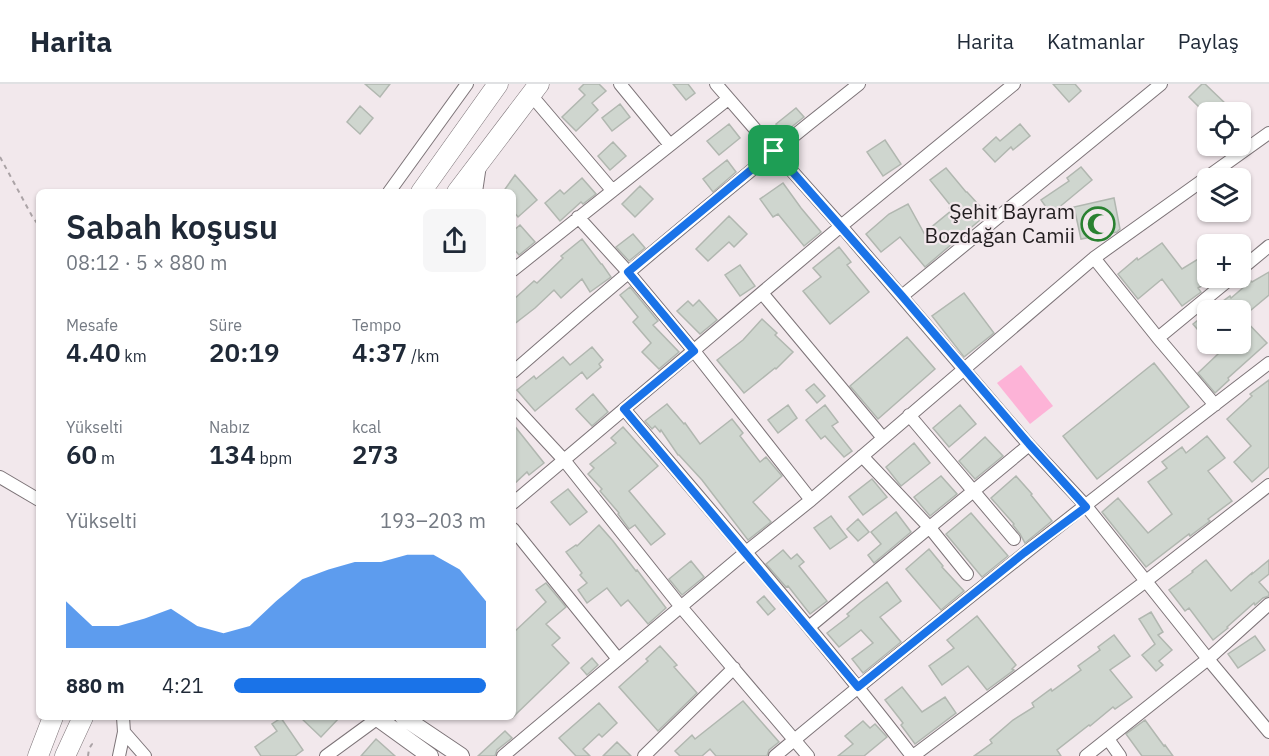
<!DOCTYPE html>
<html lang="tr">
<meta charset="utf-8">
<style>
body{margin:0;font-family:"IBM Plex Sans",sans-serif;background:#f6f6f7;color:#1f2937;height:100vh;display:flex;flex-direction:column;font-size:22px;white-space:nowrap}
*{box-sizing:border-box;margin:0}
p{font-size:20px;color:#747a83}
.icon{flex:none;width:33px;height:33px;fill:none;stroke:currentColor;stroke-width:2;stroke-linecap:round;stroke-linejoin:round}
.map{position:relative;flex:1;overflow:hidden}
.sheet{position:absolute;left:36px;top:105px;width:480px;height:531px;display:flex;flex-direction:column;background:#fff;border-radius:9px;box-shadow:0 2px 4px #0004}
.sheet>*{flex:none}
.tools{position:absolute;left:1197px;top:18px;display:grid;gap:12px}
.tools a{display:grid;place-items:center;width:54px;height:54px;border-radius:9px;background:#fff;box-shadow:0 2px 4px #0004;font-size:30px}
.pin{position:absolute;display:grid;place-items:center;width:51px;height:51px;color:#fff;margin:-26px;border-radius:12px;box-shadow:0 3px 9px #0006}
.round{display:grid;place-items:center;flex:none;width:63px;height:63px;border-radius:9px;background:#f6f6f7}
.summary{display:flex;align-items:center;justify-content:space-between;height:102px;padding:0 30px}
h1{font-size:33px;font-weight:600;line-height:45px}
.figures{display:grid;grid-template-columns:repeat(3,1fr);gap:9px;height:102px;padding:6px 30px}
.figures div{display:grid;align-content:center}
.figures b{font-size:26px;font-weight:600}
.figures small{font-size:16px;font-weight:400}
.figures p{font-size:16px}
.chart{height:168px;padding:12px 30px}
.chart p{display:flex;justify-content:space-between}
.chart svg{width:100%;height:108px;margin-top:6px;fill:#1a73e8;opacity:.7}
ul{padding:0 30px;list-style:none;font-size:20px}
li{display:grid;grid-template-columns:96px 72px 1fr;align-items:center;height:45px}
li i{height:15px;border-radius:8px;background:#1a73e8}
header{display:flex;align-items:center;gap:36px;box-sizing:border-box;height:84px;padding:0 30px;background:#fff;border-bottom:2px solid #e0e1e3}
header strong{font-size:28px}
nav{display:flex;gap:33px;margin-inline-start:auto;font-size:21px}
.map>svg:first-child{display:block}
</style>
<header>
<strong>Harita</strong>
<nav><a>Harita</a><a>Katmanlar</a><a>Paylaş</a></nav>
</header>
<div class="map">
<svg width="1269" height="672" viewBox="0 0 1269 672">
<rect width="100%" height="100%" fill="#f2e8ec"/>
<path fill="#fdb3d7" d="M1021 281 1053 322 1030 340 997 299Z"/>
<path fill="#cfd6cf" stroke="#b1b7b0" stroke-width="1.5" d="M365 0H390L380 13Z
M584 0H599L606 7 592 19 598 26 576 47 562 33 585 11 579 5Z
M673 0H688L695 9 686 16Z
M1053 0H1075L1081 7 1069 18Z
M1202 0H1205L1229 23 1223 28H1204L1189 13Z
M620 20 630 33 612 47 602 34Z
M360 22 373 34 360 50 347 38Z
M796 24 804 33 784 49 776 40Z
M729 40 740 54 719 71 707 57Z
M1020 40 1030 52 1013 66 1011 63 995 78 983 65 996 53 1000 57Z
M885 56 901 80 883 92 867 68Z
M613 58 626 72 610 86 598 72Z
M727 76 736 88 713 108 703 95Z
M1081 83 1092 96 1051 130 1041 116 1069 97 1067 94Z
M946 84 966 108H967L987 130 925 183 900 153 881 168 866 150 889 130 908 120 924 149 952 126 949 124 951 122 930 96Z
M515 91 537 116 518 133 513 127V108H503Z
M582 94 596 110 583 120 581 118 560 137 545 119 560 106 564 110Z
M783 99 801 124 821 148 804 162 778 130 773 133 760 115Z
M640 102 653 115 635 133 622 120Z
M1114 114 1120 145 1117 148 1081 155 1074 123Z
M729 132 747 150 734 163 729 158 708 177 696 165Z
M520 141 535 158 519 171 513 164V147Z
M633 150 645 164 629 177 616 163Z
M582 155 601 180H602L611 193 590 208 582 195 561 214 554 206 535 224 513 241V216L534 197 537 199 563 174 561 172Z
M1162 159 1182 185 1208 169V198L1198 204 1201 208 1182 222 1162 195 1138 215 1118 190 1137 174 1138 176Z
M839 163 851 178 847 181 869 208 830 240 803 207 821 193 813 184Z
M740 181 755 202 740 212 725 191Z
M1269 188V211L1251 226H1211L1230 212 1231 214 1251 197 1252 198Z
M630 203 658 237 653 241 679 268 659 285 642 268 651 259 633 238 638 233 620 211Z
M964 209 994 249 964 273 932 232Z
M699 216 717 236 700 250 677 227 688 217 693 222Z
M1208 228V258L1193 240Z
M1240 231 1267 259 1228 294 1229 296 1215 309 1198 289 1218 270 1209 260H1240Z
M762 235 777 249 775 251 793 268 776 285 775 284 744 309 717 276 743 256Z
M907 253 935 285 878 335 850 302Z
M592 263 603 276 599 280 601 283 587 295 582 288 535 327 517 306 534 292 536 295 563 273 570 281Z
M1154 279 1189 323 1097 395 1063 352Z
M1269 296V383L1252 398 1234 378 1251 362 1227 335 1252 312 1250 310Z
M814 300 825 312 817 319 806 306Z
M593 310 608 328 592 342 576 325Z
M667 320 684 340 685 339 700 360 732 335 743 349 740 352 760 378 766 373 782 392 753 418 771 438 748 456 702 396 679 371H678L661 346 660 348 655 342 652 345 645 337Z
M788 321 797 334 778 349 768 336Z
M825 321 838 338 832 342 852 367 844 373 825 352 821 355 806 336Z
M960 321 976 340 949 363 933 344Z
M513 340 544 379 529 391 527 388 513 401Z
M623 343 658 382 629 407 665 450 651 461 635 441 629 445 618 430 619 429 600 407 602 405 588 390 594 384 590 380 616 359 611 354Z
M1207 352 1225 374 1208 387 1232 417 1208 435 1210 437 1190 452 1189 450 1146 483 1102 428 1118 414 1148 449 1172 430 1148 398 1167 384 1162 378 1182 363 1186 369Z
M985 353 1003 372 975 395 959 377Z
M914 359 930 379 901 402 886 383Z
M941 392 957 410 930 432 914 413Z
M1016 392 1032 410 1031 411 1052 437 1025 459 1020 450 1013 441 1014 440 991 414Z
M872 395 887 413 863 431 849 413Z
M568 405 587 428 570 441 551 418Z
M896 428 911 448 874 479 868 471 881 460 871 448Z
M971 429 1008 472 982 493 946 450Z
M831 432 847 453 830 465 814 444Z
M858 435 869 448 858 457 847 445Z
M599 441 613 457 636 487 637 486 666 524 648 540 628 516 621 522 607 504 587 519 578 506 587 499 580 491 582 489 566 468 576 461 577 462Z
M929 465 943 482 942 483 964 507 941 526 906 485Z
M783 466 791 475 797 470 804 478 799 482 827 517 810 530 788 502 786 503 766 480Z
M1206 476 1231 507 1252 489V490L1269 476V490L1259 498 1269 509V512L1263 514 1255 521 1254 519 1227 543 1228 544 1213 556 1189 524 1185 527 1169 506 1193 488 1192 487Z
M691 477 704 493 682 511 669 495Z
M887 498 901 517 880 533 901 558 863 589 852 575 873 559 861 546 839 563 827 549 849 532 847 530 860 519Z
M546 499 566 523 546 540 560 554 552 561 569 579 513 633V549L546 518 536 506Z
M764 512 775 525 768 531 757 518Z
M1151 528 1163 548 1158 551 1172 566 1159 577 1163 581 1156 587 1142 571 1155 560 1139 535Z
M977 532 1016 581 1012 585 1014 586 987 606 968 582 942 601 929 582 954 564 947 556Z
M1114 551 1130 572 1110 586 1132 613 1115 625 1113 623 1090 642 1089 641 1057 666 1061 672H974L992 659 990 656 1013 636 1034 623 1032 619 1051 605 1052 607 1081 586 1078 582 1100 566 1098 563Z
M1255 552 1265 566 1238 584 1228 570Z
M660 562 677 581 674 583 697 609 658 647 619 603 648 577 646 575Z
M592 574 598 581 587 591 581 584Z
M902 603 922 628 945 613 956 629 915 660 901 641 903 639 885 616Z
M743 617 779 658 769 666 767 672H716L710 665 702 672H680L675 667 692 651 695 655Z
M599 619 617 639 602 653 599 650 583 665 590 672H576L559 654Z
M300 633H340L321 653Z
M281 634 303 666 295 672H261L255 663 277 647 272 640Z
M1145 636 1164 662 1165 661 1173 672H1142L1126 650Z
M863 637 870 644 875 640 887 653 864 672H838L853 660 845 652Z
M505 647 512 654 497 666 495 672H478Z
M376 655 395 672H361Z
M617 658 631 672H603Z"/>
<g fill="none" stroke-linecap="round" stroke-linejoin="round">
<g stroke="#7d7478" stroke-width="14">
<path id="minor" d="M620 0 670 61
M716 0 774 67 841 142 1014 0
M531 11 612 106
M389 108 467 0
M476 108 480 81
M578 133 628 188 694 267 811 416
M1094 174 1158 254 1215 321
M513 186 728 15
M1240 186 1269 162
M762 209 883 354
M902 212 1161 0
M1158 254 1231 194
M513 288C626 189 741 93 859 0
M513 321 564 376 681 523 808 672
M624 325C722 440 820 553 912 672
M909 331 1014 455
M862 372 930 444 967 490
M0 393 39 416
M513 419 841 142 1029 361 1086 422 1208 575 1269 648
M513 445 618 575
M809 543 1029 361
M124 648 145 672
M1108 655 1120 672
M119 672 124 648 123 633
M326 672 378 634
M503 672 746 468 811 416 1094 174 1269 49
M644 672 734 584
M775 672C937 537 1102 407 1269 279
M913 672 1146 497 1269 401
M1086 672 1208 575 1269 520"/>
</g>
<g stroke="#7d7478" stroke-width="18">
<path id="secondary" d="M376 633 430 672
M403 633 461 672"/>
</g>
<g stroke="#7d7478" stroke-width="21">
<path id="trunk" d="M421 108 498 0
M457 108 539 0
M38 672 53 633
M65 672 83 633"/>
</g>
<path stroke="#aba3a6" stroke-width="2" stroke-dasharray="4.5 4.5" stroke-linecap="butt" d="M0 73 32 132 39 142
M88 672 89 665 92 660 89 656"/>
<use href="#minor" stroke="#fff" stroke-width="12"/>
<use href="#secondary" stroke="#fff" stroke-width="16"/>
<use href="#trunk" stroke="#fff" stroke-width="20"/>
</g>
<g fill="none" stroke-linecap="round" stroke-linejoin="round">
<g stroke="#fff" stroke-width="12">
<path id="route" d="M774 67 902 212 1029 360 1086 423 1024 469 858 603 624 325 694 267 628 188Z"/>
</g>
<use href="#route" stroke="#1a73e8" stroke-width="8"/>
</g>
<defs>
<g id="mosque-ring" transform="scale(1.725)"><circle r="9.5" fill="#f2e8ec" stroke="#298130" stroke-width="1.5"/><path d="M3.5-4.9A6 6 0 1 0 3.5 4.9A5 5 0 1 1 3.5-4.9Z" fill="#298130"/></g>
</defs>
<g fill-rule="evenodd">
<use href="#mosque-ring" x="1098" y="140"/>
</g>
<g text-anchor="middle" stroke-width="4.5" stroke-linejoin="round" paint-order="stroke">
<g font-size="21" fill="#221e20" stroke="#f2e8ec" text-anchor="end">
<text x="1075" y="135">Şehit Bayram<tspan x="1075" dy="24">Bozdağan Camii</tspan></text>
</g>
</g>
</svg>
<div class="tools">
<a><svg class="icon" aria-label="locate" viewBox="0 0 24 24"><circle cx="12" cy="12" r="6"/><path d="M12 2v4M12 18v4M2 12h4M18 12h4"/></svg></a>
<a><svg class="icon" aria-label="layers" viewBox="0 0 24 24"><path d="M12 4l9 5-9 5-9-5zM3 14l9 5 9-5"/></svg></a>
<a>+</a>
<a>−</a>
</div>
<div class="pin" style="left:774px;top:67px;background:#1e9e55"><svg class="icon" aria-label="arrive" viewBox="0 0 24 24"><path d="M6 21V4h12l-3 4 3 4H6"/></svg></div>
<section class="sheet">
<div class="summary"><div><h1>Sabah koşusu</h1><p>08:12 · 5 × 880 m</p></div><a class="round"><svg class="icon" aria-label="share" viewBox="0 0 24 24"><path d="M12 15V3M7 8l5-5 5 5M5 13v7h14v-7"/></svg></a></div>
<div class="figures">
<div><p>Mesafe</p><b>4.40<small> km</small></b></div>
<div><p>Süre</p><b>20:19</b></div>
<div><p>Tempo</p><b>4:37<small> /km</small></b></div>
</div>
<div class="figures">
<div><p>Yükselti</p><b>60<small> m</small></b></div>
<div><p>Nabız</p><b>134<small> bpm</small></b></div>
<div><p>kcal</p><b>273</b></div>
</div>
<div class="chart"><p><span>Yükselti</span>193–203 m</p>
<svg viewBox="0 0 160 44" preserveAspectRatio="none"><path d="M0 44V25L10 35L20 35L30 32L40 28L50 35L60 38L70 35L80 25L90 16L100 12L110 9L120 9L130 6L140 6L150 12L160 25V44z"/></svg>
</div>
<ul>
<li><b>880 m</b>4:21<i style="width:100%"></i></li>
</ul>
</section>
</div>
